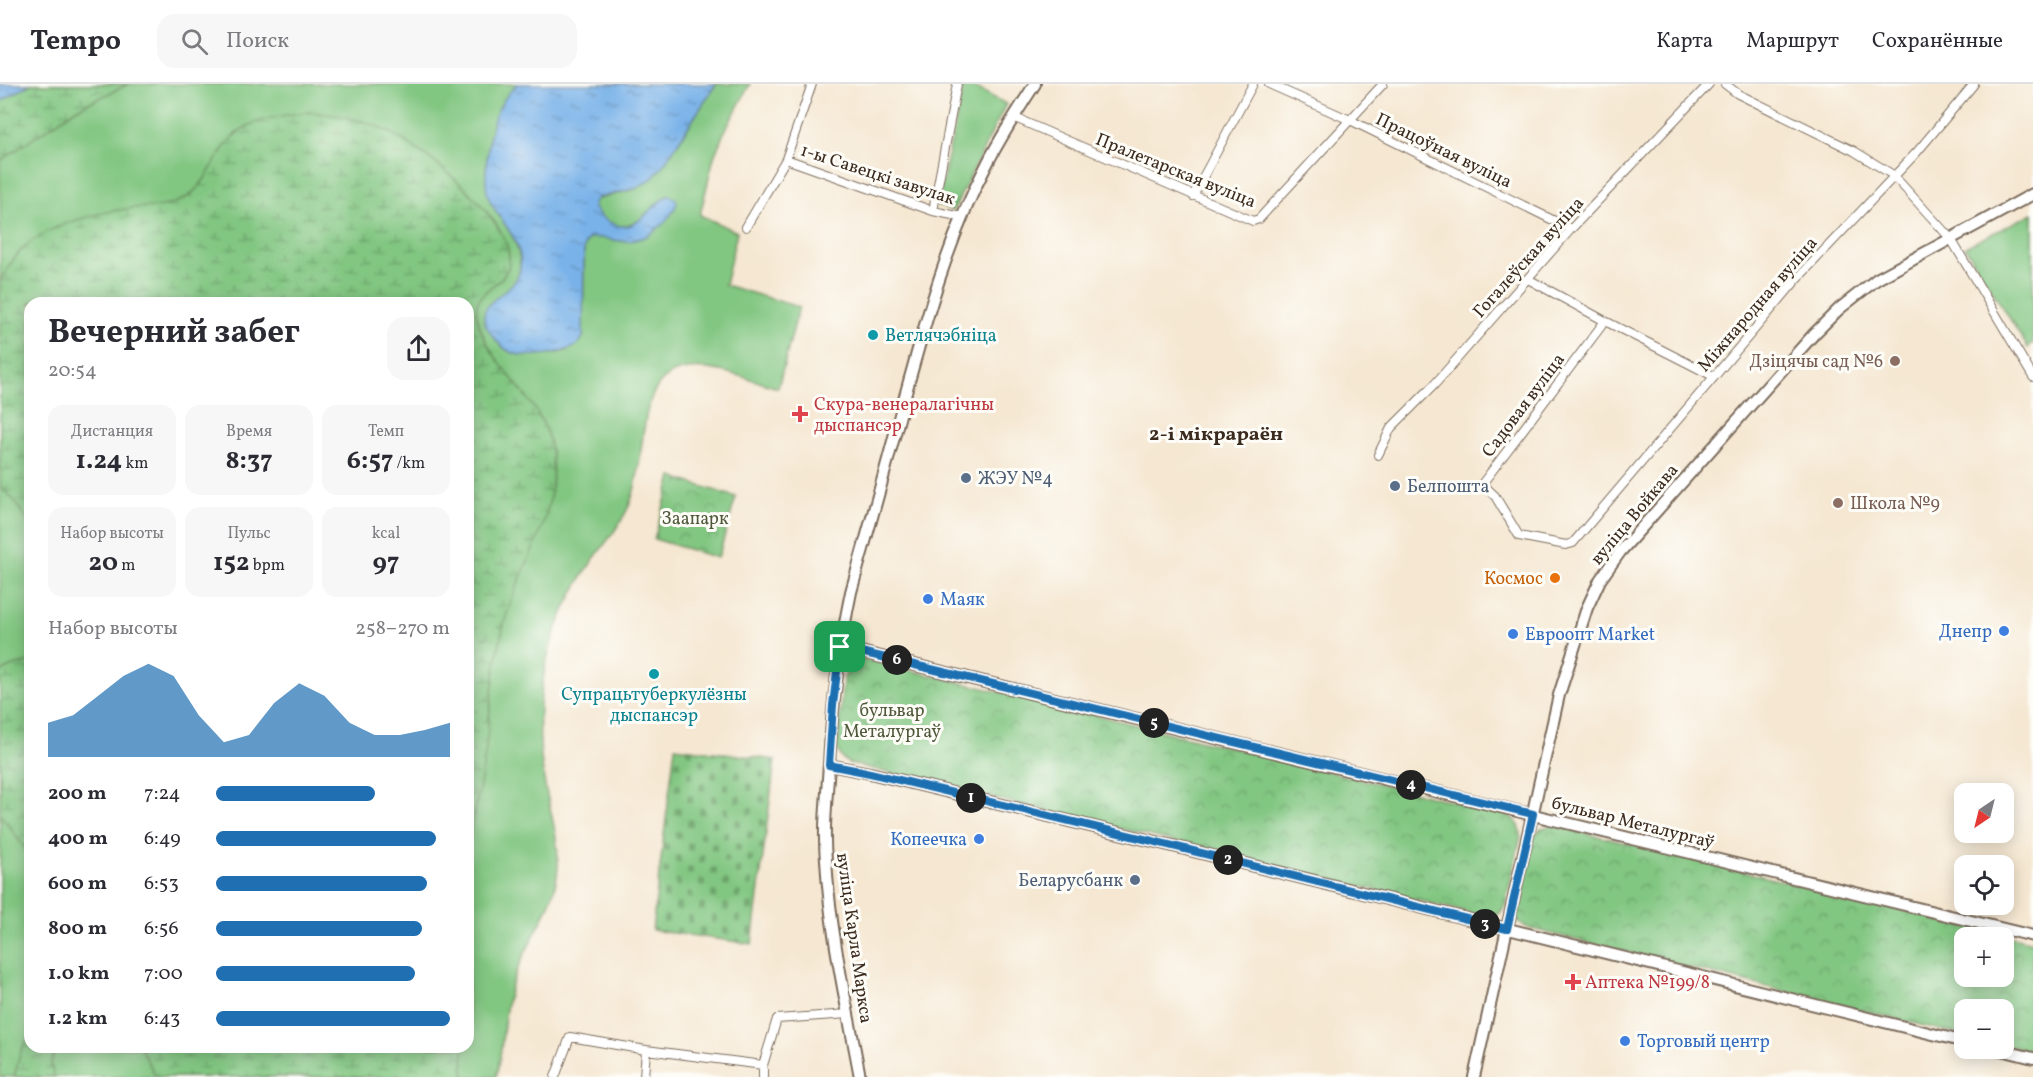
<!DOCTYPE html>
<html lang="ru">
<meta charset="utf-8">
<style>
body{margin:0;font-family:Vollkorn,serif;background:#f7f7f7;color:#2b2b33;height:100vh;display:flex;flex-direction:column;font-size:22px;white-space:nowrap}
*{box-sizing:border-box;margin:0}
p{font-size:20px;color:#7c7c81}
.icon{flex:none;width:33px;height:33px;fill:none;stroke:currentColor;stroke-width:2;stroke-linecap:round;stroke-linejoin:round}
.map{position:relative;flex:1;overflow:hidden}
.panel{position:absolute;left:24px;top:213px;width:450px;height:756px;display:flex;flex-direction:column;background:#fff;border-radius:18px;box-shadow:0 3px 15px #0003}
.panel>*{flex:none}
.needle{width:39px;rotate:215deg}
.buttons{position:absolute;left:1954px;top:699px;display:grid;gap:12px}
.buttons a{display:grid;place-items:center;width:60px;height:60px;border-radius:12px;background:#fff;box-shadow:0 3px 15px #0003;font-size:30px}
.pin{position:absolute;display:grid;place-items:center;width:51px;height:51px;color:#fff;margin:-26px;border-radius:12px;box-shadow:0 3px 9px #0006}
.km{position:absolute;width:30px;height:30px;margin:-15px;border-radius:50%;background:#222;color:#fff;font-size:16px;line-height:30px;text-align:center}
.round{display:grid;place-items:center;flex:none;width:63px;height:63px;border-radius:18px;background:#f7f7f7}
.head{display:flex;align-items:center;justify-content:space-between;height:102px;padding:0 24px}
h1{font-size:33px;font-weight:700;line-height:45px}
.metrics{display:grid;grid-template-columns:repeat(3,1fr);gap:9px;height:102px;padding:6px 24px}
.metrics div{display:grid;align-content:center;border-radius:15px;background:#f7f7f7;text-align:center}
.metrics b{font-size:26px;font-weight:700}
.metrics small{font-size:16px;font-weight:400}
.metrics p{font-size:16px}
.chart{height:168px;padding:12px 24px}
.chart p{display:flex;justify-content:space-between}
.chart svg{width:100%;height:108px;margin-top:6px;fill:#1f6fb2;opacity:.7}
ul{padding:0 24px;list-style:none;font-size:20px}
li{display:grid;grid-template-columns:96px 72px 1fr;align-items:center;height:45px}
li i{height:15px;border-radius:8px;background:#1f6fb2}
header{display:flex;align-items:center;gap:36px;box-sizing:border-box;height:84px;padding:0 30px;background:#fff;border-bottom:2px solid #e1e1e2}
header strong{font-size:28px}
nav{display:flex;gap:33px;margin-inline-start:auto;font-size:21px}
.search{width:420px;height:54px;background:#f7f7f7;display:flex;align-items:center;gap:15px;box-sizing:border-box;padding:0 21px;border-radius:18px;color:#7c7c81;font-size:22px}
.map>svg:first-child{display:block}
</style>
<header>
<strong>Tempo</strong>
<div class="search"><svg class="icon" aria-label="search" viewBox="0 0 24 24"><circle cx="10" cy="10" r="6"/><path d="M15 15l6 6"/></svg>Поиск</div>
<nav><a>Карта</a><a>Маршрут</a><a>Сохранённые</a></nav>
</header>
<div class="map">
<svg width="2033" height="993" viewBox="0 0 2033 993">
<defs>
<pattern id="wetland-marsh" width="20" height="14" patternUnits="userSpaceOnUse" patternTransform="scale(1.5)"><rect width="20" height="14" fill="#81c681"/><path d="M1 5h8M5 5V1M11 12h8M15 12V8" fill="none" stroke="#6ba169"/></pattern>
<pattern id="cemetery-stones" width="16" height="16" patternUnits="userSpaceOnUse" patternTransform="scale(1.5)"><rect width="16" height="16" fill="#81c681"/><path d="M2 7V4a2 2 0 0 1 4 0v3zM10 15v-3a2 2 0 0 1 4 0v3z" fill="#6ba169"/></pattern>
<pattern id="park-crowns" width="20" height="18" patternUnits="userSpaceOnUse" patternTransform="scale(1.5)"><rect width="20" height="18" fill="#81c681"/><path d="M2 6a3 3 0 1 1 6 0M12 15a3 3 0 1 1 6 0" fill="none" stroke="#6ba169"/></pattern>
<pattern id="water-ripples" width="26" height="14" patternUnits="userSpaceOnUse" patternTransform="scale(1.5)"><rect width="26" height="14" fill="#79b2e9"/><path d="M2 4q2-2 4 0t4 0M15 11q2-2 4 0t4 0" fill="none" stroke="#6491bc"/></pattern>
</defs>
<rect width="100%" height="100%" fill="#fdfcf7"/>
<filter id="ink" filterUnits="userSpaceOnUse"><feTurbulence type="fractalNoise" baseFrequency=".0167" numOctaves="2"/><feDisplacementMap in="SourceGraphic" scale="12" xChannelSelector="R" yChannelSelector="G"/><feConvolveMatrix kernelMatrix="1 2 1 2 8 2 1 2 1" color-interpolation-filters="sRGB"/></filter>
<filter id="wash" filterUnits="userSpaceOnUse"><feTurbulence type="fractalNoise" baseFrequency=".008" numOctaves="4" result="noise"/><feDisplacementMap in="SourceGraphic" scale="24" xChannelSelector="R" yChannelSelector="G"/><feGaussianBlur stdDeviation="1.35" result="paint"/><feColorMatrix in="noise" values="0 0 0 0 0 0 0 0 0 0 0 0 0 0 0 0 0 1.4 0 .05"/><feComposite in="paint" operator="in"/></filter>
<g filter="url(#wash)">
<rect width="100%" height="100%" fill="#f5e7d1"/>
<path fill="#81c681" stroke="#5e7850" stroke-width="1.5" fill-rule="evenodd" d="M30 0H517L513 4C506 17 498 31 492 45 487 58 484 102 489 114 493 126 503 134 509 145 516 157 523 176 519 190 514 209 491 213 484 231L491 249 509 267C532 269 570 277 583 253L584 166 585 160 589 154 596 153 623 157 647 152 662 140 669 111C649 121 638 152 611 139 604 136 597 130 593 123L595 116 637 104 666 77 716 0H750L723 51 714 73 700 131 737 148 725 201 799 223 778 304C747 295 688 269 662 297 652 307 647 326 645 339 640 366 640 393 630 419 622 440 606 458 593 476 580 495 569 514 560 536 538 587 535 646 545 701 550 727 559 754 558 782 556 827 523 861 511 903 502 932 504 964 496 993H0V18ZM30 219H468V963H30Z
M964 0H969L1006 20 953 127 937 121Z
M2033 129V259L2028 264 1965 163Z"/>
<path fill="url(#wetland-marsh)" stroke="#5e7850" stroke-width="1.5" d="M30 0H129L78 24 0 77V18Z
M308 28C334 30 359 34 383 45 420 62 513 133 509 178 507 203 471 204 477 232 487 284 543 312 551 365 561 433 523 473 506 533 494 575 491 620 486 663 482 696 474 729 468 761V219H30V440L13 415 0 402V197C9 181 19 165 35 155 57 140 99 128 126 125 143 122 163 125 180 117 212 103 215 59 246 43 264 33 288 31 308 28Z
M30 578V771L0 730V589L10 583Z
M30 950V963H56L51 980 54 993H14L21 967Z
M140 963H463L464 993H156Z"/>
<path fill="url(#cemetery-stones)" stroke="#5e7850" stroke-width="1.5" d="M675 663 775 676 752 860 652 846Z"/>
<path fill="url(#park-crowns)" stroke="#5e7850" stroke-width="1.5" fill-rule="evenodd" d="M672 393 736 413 718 474 654 455Z
M863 575 1509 731C1517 737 1521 742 1521 752L1505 822 1499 830 1487 833 848 679 841 673 837 664 843 596 850 582Z
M1552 741 2033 858V968L2004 961V926H1965V952L1528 844 1519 839 1514 828 1534 752 1541 745ZM1965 854H2004V892H1965Z"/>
<path fill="url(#water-ripples)" stroke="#5a6e84" stroke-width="1.5" d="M0 0H30L0 18Z
M517 0H716L666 77 653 94 637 104 598 114 593 119C594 126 597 130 603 134 636 158 646 123 669 111L676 115 677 119C669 140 645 159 622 157 610 156 600 152 589 154L585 160 584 166 583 253C582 254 580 259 578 260 569 269 529 274 516 270 503 267 490 251 485 239 477 216 514 209 519 189 527 159 500 139 489 115 482 100 489 45 496 30 501 19 509 8 517 0Z"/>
</g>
<g filter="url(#ink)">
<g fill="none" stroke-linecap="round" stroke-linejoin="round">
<g stroke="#7c6c5d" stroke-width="10">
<path id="minor" d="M1269 0 1350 36 1571 145
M1725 0 1738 10 1854 67 1893 91 1951 155 2033 293
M1013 33 1253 137 1259 135 1383 0
M786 75 933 127 962 133
M1193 112 1253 0
M933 127 957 0
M746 143 786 75 812 0
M1528 195 1605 237 1713 292
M1605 237 1482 400 1495 412 1519 452 1566 461 1573 459 1798 194 1917 68 1974 0
M1378 371 1391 344 1434 301 1571 145 1709 0
M555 993 570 953 646 966
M644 993 646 966 763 981
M763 993V981L777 935 849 930"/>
</g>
<g stroke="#7c6c5d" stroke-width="14">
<path id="secondary" d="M840 563 2033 852
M829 681 870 689 1173 762 1965 958
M1993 964 2033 974
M860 993C847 922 830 849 826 776 823 744 827 712 829 680 832 622 839 565 851 508 868 447 886 385 902 323 925 239 947 156 988 78 1002 51 1018 26 1035 0
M1474 993 1559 611 1587 524 1600 496 1620 468 1814 250 1839 225 1877 195 2033 110"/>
</g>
<use href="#minor" stroke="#fff" stroke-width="8"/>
<use href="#secondary" stroke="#fff" stroke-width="10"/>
</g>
</g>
<g fill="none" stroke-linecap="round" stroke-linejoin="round" filter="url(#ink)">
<g stroke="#fff" stroke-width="12">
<path id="route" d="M840 563 1533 730 1507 845 1173 762 870 689 829 681 833 621Z"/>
</g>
<use href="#route" stroke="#1f6fb2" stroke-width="8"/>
</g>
<g fill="#0f9aa8" stroke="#fdfcf7" stroke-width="2">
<circle cx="873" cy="251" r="6"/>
<circle cx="654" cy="590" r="6"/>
</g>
<g fill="#8d6e63" stroke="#fdfcf7" stroke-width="2">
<circle cx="1895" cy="277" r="6"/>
<circle cx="1838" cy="419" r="6"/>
</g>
<g fill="#e0444e" stroke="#fdfcf7" stroke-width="2">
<path d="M797 321h6v6h6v6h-6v6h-6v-6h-6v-6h6z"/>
<path d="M1570 889h6v6h6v6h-6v6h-6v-6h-6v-6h6z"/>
</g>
<g fill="#5c6f8a" stroke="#fdfcf7" stroke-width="2">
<circle cx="966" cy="394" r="6"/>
<circle cx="1395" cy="402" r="6"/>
<circle cx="1135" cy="796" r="6"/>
</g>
<circle fill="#e8710a" stroke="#fdfcf7" stroke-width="2" cx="1555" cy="494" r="6"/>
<g fill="#3f7fe0" stroke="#fdfcf7" stroke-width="2">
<circle cx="928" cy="515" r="6"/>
<circle cx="2004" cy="547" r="6"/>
<circle cx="1513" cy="550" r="6"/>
<circle cx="979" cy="755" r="6"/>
<circle cx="1625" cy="957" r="6"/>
</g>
<g text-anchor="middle" stroke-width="6" stroke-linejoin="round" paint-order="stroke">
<g font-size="18" fill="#3b2a1e" stroke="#fdfcf7">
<text transform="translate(1444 66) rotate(26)" y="6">Працоўная вуліца</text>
<text transform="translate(1176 86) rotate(22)" y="6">Пралетарская вуліца</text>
<text transform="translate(878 90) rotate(18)" y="6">1-ы Савецкі завулак</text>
<text transform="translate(1528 173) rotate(-48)" y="6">Гогалеўская вуліца</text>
<text transform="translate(1757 220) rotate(-49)" y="6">Міжнародная вуліца</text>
<text transform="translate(1523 321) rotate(-53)" y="6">Садовая вуліца</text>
<text transform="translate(1634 430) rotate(-50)" y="6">вуліца Войкава</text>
<text transform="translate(1633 738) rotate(14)" y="6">бульвар Металургаў</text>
<text transform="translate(855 854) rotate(82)" y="6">вуліца Карла Маркса</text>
</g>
<g font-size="18" fill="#0d838f" stroke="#fdfcf7" text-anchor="start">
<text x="885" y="257">Ветлячэбніца</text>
<text x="654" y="616" text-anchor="middle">Супрацьтуберкулёзны<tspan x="654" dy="21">дыспансэр</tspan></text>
</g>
<g font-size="18" fill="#785e54" stroke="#fdfcf7" text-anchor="end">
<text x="1883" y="283">Дзіцячы сад №6</text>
<text x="1850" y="425" text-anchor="start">Школа №9</text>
</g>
<g font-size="18" fill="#be3a42" stroke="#fdfcf7" text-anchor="start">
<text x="814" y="326">Скура-венералагічны<tspan x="814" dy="21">дыспансэр</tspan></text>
<text x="1585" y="904">Аптека №199/8</text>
</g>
<g font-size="18" fill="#4e5e75" stroke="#fdfcf7" text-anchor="start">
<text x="978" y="400">ЖЭУ №4</text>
<text x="1407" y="408">Белпошта</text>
<text x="1123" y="802" text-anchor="end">Беларусбанк</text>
</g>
<g font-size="18" fill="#50593c" stroke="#fdfcf7">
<text x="695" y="440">Заапарк</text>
<text x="892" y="632">бульвар<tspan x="892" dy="21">Металургаў</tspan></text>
</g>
<g font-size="18" fill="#c56008" stroke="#fdfcf7" text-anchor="end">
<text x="1543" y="500">Космос</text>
</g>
<g font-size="18" fill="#366cbe" stroke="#fdfcf7" text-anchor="start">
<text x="940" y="521">Маяк</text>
<text x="1992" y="553" text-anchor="end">Днепр</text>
<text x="1525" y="556">Евроопт Market</text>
<text x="967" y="761" text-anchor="end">Копеечка</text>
<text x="1637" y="963">Торговый центр</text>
</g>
<g font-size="20" font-weight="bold" fill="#3b2a1e" stroke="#fdfcf7">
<text x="1216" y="356">2-і мікрараён</text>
</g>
</g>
</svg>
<div class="buttons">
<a><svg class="needle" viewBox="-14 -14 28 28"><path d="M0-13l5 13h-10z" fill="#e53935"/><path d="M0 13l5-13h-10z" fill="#7c7c81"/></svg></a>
<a><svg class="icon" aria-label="locate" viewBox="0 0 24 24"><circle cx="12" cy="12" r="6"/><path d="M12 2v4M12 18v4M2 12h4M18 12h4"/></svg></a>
<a>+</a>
<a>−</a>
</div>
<div class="pin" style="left:840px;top:563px;background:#1e9e55"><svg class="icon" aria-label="arrive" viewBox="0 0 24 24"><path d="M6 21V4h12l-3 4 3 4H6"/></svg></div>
<b class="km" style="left:971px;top:714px">1</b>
<b class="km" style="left:1228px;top:776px">2</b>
<b class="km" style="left:1485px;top:840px">3</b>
<b class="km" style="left:1411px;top:701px">4</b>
<b class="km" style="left:1154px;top:639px">5</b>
<b class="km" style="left:897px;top:576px">6</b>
<section class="panel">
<div class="head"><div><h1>Вечерний забег</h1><p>20:54</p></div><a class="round"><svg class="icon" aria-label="share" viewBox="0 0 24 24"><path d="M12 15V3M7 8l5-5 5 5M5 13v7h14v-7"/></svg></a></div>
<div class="metrics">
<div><p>Дистанция</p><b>1.24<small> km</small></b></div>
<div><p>Время</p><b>8:37</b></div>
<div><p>Темп</p><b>6:57<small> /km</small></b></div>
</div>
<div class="metrics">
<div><p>Набор высоты</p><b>20<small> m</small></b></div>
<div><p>Пульс</p><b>152<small> bpm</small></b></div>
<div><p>kcal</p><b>97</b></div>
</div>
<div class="chart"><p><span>Набор высоты</span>258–270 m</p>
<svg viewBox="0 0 160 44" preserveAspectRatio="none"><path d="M0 44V30L10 27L20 19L30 11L40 6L50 11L60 27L70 38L80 35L90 22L100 14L110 19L120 30L130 35L140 35L150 33L160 30V44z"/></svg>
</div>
<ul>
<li><b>200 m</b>7:24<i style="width:68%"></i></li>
<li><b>400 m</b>6:49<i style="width:94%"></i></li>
<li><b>600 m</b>6:53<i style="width:90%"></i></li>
<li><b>800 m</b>6:56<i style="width:88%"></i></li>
<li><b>1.0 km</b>7:00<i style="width:85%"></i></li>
<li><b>1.2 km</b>6:43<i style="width:100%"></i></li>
</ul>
</section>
</div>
